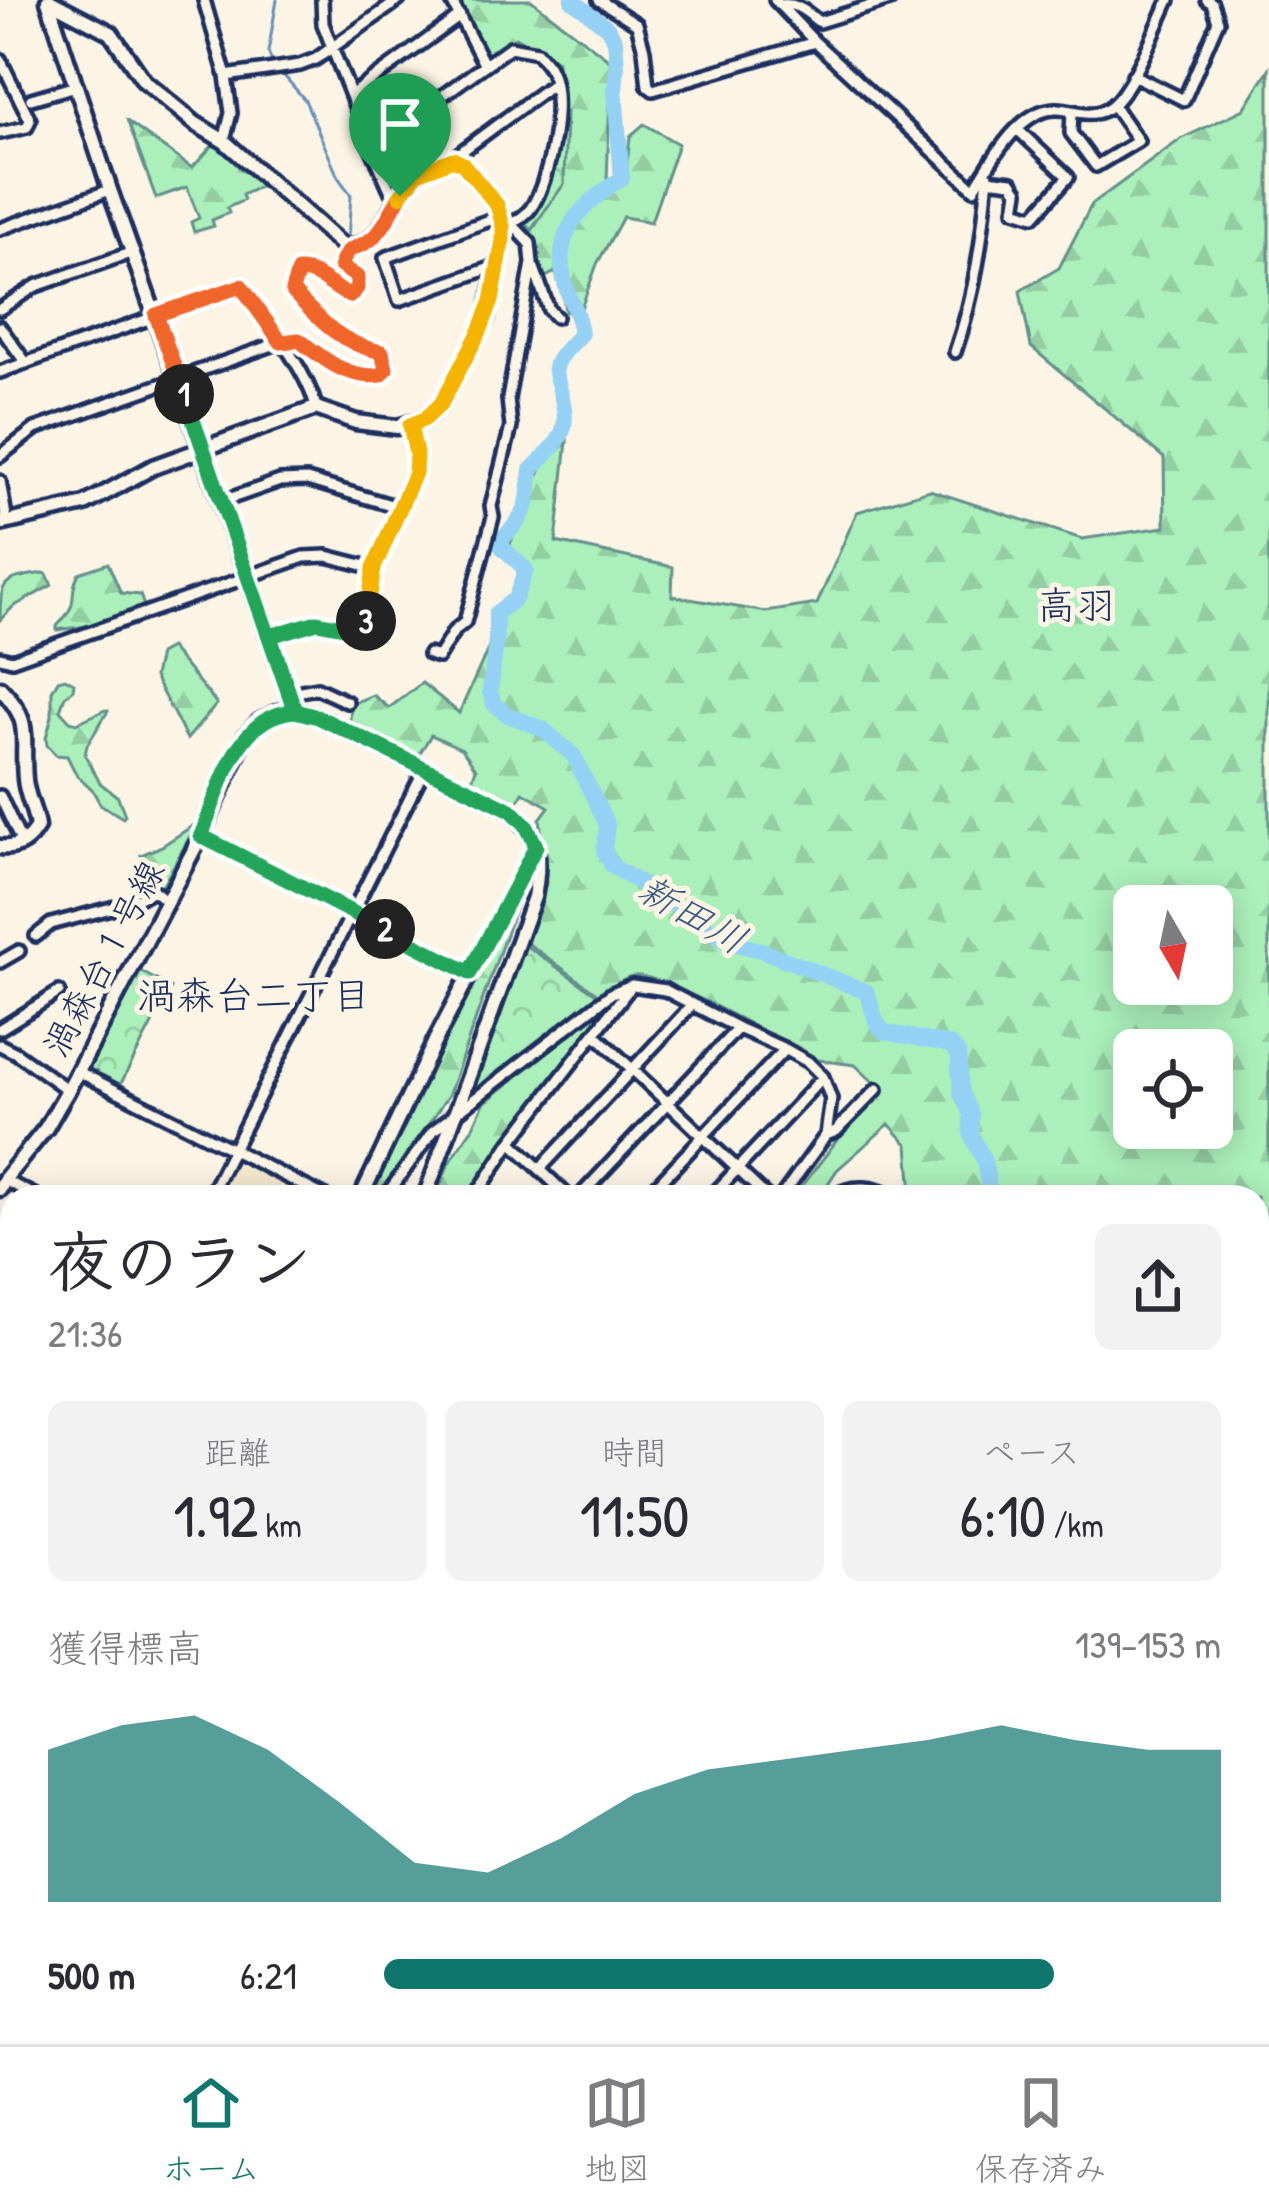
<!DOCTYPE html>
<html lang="ja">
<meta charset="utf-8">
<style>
body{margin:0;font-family:"Patrick Hand","Klee One",sans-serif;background:#f2f2f3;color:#2b2b33;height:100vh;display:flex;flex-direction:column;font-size:45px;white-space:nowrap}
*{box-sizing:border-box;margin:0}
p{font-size:39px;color:#7c7c81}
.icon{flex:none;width:66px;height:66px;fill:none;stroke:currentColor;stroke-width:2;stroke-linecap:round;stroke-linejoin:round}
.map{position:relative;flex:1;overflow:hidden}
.sheet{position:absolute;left:0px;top:1185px;width:1269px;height:861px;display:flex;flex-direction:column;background:#fff;border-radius:36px 36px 0 0;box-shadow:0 6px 30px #0003}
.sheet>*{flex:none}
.needle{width:78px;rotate:171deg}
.fabs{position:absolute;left:1113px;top:885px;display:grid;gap:24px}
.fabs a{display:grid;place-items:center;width:120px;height:120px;border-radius:18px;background:#fff;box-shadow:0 6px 30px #0003;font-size:60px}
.pin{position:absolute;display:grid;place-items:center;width:102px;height:102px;color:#fff;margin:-123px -51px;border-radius:50% 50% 50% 0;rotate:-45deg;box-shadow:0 0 12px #0007}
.pin .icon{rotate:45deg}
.km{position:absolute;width:60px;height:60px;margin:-30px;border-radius:50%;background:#222;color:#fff;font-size:33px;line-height:60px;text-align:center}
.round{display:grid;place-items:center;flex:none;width:126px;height:126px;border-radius:18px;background:#f2f2f3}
.head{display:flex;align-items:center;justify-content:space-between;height:204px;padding:0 48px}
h1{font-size:66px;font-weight:600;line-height:90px}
.metrics{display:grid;grid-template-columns:repeat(3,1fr);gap:18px;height:204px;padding:12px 48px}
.metrics div{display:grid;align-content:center;border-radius:18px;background:#f2f2f3;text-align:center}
.metrics b{font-size:60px;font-weight:600}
.metrics small{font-size:33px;font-weight:400}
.metrics p{font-size:33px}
.chart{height:336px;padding:24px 48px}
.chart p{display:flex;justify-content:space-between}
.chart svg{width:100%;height:216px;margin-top:12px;fill:#0f766e;opacity:.7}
ul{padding:0 48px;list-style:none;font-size:39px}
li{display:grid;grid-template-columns:192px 144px 1fr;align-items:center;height:90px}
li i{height:30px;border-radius:15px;background:#0f766e}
.menu{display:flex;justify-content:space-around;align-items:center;height:168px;border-top:3px solid #e1e1e2;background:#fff;font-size:33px;color:#7c7c81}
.menu a{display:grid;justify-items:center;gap:6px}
.menu .active{color:#0f766e}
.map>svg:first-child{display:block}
</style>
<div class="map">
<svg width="1269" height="2044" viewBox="0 0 1269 2044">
<defs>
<pattern id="forest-firs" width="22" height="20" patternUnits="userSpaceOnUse" patternTransform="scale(3)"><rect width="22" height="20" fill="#abf0ba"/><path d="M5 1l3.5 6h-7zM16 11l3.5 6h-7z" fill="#93cea2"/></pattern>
<pattern id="park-crowns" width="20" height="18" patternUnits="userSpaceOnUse" patternTransform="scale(3)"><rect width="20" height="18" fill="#abf0ba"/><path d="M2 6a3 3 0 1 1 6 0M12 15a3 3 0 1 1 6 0" fill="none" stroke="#93cea2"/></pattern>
</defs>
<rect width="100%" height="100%" fill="#fcf5e5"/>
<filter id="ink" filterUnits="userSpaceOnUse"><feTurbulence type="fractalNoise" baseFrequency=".00833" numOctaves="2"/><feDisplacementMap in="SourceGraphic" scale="24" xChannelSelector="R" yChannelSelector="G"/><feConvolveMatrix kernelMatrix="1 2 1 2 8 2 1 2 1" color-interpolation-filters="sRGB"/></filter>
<g filter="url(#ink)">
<path fill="#f6e9cf" d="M241 1160 311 1197H217L234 1163Z"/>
<path fill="url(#forest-firs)" stroke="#63908c" stroke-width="3" fill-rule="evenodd" d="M455 0H531L611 61 607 183 625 181 630 136 644 124 678 144 651 222 623 217 597 264 580 311 565 312 562 286 555 272 542 279 530 233C570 184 558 120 557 61L515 37 486 55Z
M1269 69V2044H0V1918L5 1912 0 1900V1792L12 1780V2034H1257V1197H908L911 1182 908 1145 889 1124 837 1170 819 1197H794L840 1136 881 1089 855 1065 818 1060 809 1056C777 1040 662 972 632 976 622 978 608 989 598 994L527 943 546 883 540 819 549 807 523 792 516 805 472 780 476 769 462 749 431 735 418 756 350 721 351 704 373 695 389 708 422 683 459 713 526 565 509 547 542 466 567 442 556 542 673 567 672 596 766 612 817 604 857 512 930 490 1082 539 1165 527 1164 458 1031 347 1020 291 1059 268 1092 204 1181 139 1244 109ZM1134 906H1212V984H1134ZM1134 1050H1212V1128H1134Z
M128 122 192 168 215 143 261 186 242 195 244 200 227 208 229 213 212 220 214 226 194 232 191 222 199 218 187 187 156 198Z
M108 563 121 593 140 595 144 606 87 626 57 630V626C83 599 66 598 79 573Z
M43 573 47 574 52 585 13 607 0 620C0 577 5 580 43 573Z
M170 648 217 704 187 739 154 677 159 654Z
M65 678 74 683 73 690 65 696 60 710 70 721 77 723 105 710 108 711 87 745 85 755 100 783 118 797 125 815 123 818 100 804 92 789 77 776 67 756 56 755 47 745 46 738 52 716V691L58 680Z
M194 825 195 827 161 889 141 855 162 846Z
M510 906H516L449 1094 379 1197H367L407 1108Z
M604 1007H609L499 1146 469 1197H436L448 1165 473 1127 484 1103Z
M0 1270 12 1296V1507L0 1506Z"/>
<path fill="url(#park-crowns)" stroke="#63908c" stroke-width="3" d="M566 112 564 184 531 230 526 224 553 174 560 113Z
M525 945 599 996 473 1093Z
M140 971 171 988 118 1089 87 1073Z"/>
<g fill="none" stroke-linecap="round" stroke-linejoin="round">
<path stroke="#6490b9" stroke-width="3" d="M273 64 268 52 277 0
M280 71 305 100 338 177 351 195 348 239
M0 1453 12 1460
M949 2034 954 2039 977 2044
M490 2044 491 2034"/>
<path stroke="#94d1f5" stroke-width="16" d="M572 0 607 27 615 40 617 65 615 92 622 178C580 207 550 232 566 287 571 304 579 315 581 333 574 342 560 353 556 364 553 371 556 376 558 383 572 431 565 436 531 470 529 505 528 514 502 539V547L526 570 515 599 496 613V641L490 692 494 704 508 715 543 729 574 756 607 825 604 850 612 866 698 919 727 942 761 950 867 992 877 1024 885 1032 950 1045 958 1053 961 1093 971 1114V1134L984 1161 989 1187 996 1197"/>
<g stroke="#1b2f5e" stroke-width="18">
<path id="street" d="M204 0 226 76 231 113 224 141
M322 0 323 24 371 147 391 192 400 197
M451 0 484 64
M599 0 637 24 644 50 648 86 653 90 815 42
M775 0 815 42 974 189C991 162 1020 107 1058 109 1078 110 1093 120 1111 106 1133 89 1156 27 1169 0
M780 5C797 2 806 12 819 22L890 0
M0 59 30 120 27 127 0 133
M1133 75 1184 100 1218 21 1212 3 1207 0
M226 76 300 65 316 59 399 0
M351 95 460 16
M31 99 76 86
M1072 112 1071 133 1096 166 1138 141 1113 105
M371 147 510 47 537 52C541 57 546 62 549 67 566 98 550 180 531 208 526 215 517 221 509 225
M450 160 554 83
M988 179 1012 182 1018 191 1015 210 1034 216 1068 177 1017 129
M0 229 110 190
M499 265 399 300 385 258 501 216
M534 268 549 310 556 317
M0 309 36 286 133 252
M0 327 26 363
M955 352C975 294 983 237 988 175
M0 372 241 286C264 318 308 370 316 408
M0 456 35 429 281 342 299 340C321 357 359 391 386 369L382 353C342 344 320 321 293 291L298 271C320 271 331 288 350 296L357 288V277L341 266 350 248
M0 481 7 522
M223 501 280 481 307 480 401 508
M270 636 317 622 365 631 374 568 415 473 416 454 410 425
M429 654 438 657 454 631 465 622 493 517 491 506 511 427 508 399 532 263 530 243 512 224
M0 657 12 660 304 557 327 556 374 568
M290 693 317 688 347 702
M0 796 22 843
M201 836 470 973
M36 936 51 924 130 903 153 890 165 900
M0 962 19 951
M0 1029 59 992
M595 1034 767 1197
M0 1045 16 1053 68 1090
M77 1071 326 1197
M826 1135 836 1131 877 1089
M511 1142 569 1197
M540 1169 692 1005
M4 1180 38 1197
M209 1197 425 768
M385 1197 433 1131 612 993 632 985 665 990 738 1028 785 1049 808 1062 823 1077 831 1099 826 1135 781 1197
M475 1197 511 1142 632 985
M579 1197 738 1028
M646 1197 785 1049
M711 1197 823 1077
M0 1238 12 1283
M0 1551 12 1549
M0 1582 12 1593
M0 1645 12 1632
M0 1673 12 1684
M0 1685 12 1697
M0 1782 12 1769"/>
</g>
<g stroke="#1b2f5e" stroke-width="21">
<path id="secondary" d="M48 1 110 190 295 711
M0 524 85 504 153 467 316 408 356 422 397 427 425 419 441 405 487 317 503 240V226L497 205 463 164 453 159C441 162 427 166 417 174 388 197 387 248 344 247L224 141 196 124 144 81 111 33 48 0
M0 688C34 723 21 735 25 779 26 795 35 810 37 827 29 841 17 849 0 847
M0 1189 4 1180 46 1128 68 1090 201 836 245 737 259 722 278 712 295 711 318 717 511 810C540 838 541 859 534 897L425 1197
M361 1197 436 1039 535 849
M835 1197C854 1185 874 1189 894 1197"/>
</g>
<use href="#street" stroke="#fcf5e5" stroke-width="9"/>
<use href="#secondary" stroke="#fcf5e5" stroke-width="12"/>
</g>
</g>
<g fill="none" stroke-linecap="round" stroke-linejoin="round" filter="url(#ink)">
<g stroke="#fff" stroke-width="24">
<path id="split-1" d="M184 394 156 315 241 286 281 342 299 340C324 359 348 380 381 375L386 369 382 352C341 344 320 321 292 291L298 271C320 271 331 288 350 296L357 288V277L341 266C349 242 354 252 370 240 383 231 392 210 400 196"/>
</g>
<g stroke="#fff" stroke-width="24">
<path id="split-2" d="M184 394 295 711C235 715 220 790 201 836L385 929"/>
</g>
<g stroke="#fff" stroke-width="24">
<path id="split-3" d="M366 621 364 631 317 622 270 636 295 711 318 717 511 810 526 825 536 846 470 973 385 929"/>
</g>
<g stroke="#fff" stroke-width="24">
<path id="split-4" d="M366 621 374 568 415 473 416 454 410 425 425 419 441 404 480 331 492 301 503 240V226L497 205 463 164 453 159 418 173 400 196"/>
</g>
<use href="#split-1" stroke="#f0652b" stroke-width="15"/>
<use href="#split-2" stroke="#22a559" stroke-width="15"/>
<use href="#split-3" stroke="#22a559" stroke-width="15"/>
<use href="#split-4" stroke="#f5b400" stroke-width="15"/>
</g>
<g text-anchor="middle" stroke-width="10" stroke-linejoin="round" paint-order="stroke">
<g font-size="36" fill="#1b2f5e" stroke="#fcf5e5">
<text transform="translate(103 958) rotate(-62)" y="13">渦森台１号線</text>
</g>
<g font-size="39" fill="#1b2f5e" stroke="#fcf5e5">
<text x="1076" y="619">高羽</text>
<text x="254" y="1009">渦森台二丁目</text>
</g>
<g font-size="39" font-style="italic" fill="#395884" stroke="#fcf5e5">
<text transform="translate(693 914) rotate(30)" y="14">新田川</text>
</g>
</g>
</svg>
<div class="fabs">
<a><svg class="needle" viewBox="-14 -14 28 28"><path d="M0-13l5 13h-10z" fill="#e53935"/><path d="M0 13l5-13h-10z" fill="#7c7c81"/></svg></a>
<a><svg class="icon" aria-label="locate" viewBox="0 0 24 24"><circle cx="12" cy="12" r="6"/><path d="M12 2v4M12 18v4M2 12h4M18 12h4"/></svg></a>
</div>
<div class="pin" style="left:400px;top:196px;background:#1e9e55"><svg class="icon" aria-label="arrive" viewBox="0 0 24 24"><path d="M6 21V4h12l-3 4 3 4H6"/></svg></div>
<b class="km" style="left:184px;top:394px">1</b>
<b class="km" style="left:385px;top:929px">2</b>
<b class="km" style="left:366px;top:621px">3</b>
<section class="sheet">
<div class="head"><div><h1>夜のラン</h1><p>21:36</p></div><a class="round"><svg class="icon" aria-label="share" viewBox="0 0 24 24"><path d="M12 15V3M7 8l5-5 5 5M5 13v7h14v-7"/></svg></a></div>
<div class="metrics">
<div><p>距離</p><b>1.92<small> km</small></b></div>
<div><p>時間</p><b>11:50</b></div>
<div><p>ペース</p><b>6:10<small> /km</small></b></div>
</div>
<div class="chart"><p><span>獲得標高</span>139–153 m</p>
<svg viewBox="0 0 160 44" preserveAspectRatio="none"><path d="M0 44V13L10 8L20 6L30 13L40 24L50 36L60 38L70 31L80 22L90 17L100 15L110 13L120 11L130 8L140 11L150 13L160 13V44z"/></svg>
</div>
<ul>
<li><b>500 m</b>6:21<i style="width:80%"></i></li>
</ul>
</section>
</div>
<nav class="menu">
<a class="active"><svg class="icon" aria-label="home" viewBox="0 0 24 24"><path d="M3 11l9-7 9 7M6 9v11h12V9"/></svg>ホーム</a>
<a><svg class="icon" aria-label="map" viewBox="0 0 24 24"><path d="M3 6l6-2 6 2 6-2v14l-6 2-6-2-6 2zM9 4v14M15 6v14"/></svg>地図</a>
<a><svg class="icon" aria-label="saved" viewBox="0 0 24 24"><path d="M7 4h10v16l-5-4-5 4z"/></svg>保存済み</a>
</nav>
